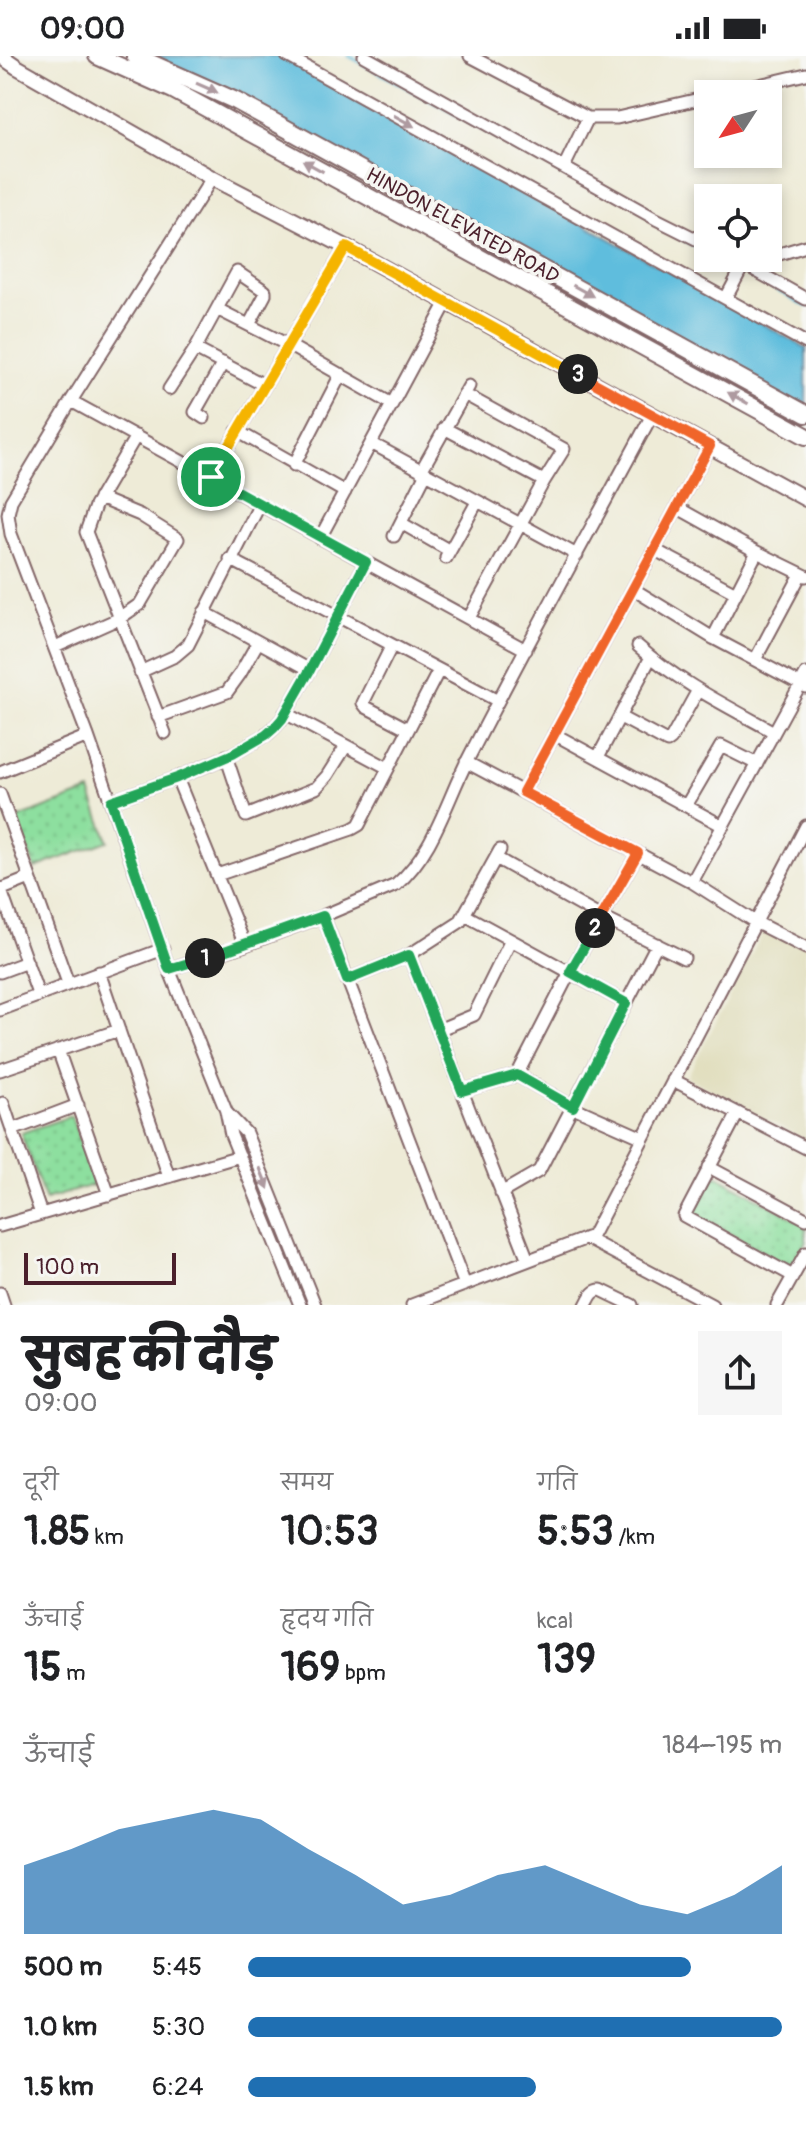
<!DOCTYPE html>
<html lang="hi">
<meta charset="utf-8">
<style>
body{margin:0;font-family:Pangolin,"Playpen Sans Deva",sans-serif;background:#f6f6f6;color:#202124;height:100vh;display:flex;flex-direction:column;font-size:30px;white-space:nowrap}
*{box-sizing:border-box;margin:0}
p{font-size:26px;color:#757577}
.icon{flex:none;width:44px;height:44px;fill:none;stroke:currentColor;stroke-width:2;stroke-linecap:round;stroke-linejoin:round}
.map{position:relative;height:1249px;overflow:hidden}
.side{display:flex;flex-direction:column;background:#fff;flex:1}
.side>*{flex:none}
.needle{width:52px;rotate:234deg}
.buttons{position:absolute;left:694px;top:24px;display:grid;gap:16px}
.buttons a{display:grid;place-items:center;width:88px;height:88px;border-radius:0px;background:#fff;box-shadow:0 4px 12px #0003;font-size:40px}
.scale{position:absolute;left:24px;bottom:20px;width:152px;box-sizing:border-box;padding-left:8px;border:4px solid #4a1f2b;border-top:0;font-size:22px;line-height:28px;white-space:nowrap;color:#4a1f2b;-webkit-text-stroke:6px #f6f6f2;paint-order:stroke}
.pin{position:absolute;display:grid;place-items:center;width:68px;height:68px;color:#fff;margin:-34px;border:4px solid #fff;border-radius:50%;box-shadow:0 2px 8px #0007}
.km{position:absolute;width:40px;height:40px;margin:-20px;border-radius:50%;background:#222;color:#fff;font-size:22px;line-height:40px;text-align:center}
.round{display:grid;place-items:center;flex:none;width:84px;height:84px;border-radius:0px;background:#f6f6f6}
.overview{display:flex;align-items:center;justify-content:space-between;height:136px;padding:0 24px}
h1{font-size:44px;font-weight:800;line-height:60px}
.stats{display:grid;grid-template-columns:repeat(3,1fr);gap:12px;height:136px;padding:8px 24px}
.stats div{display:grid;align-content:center}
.stats b{font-size:40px;font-weight:800}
.stats small{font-size:22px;font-weight:400}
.stats p{font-size:22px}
.chart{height:224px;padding:16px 24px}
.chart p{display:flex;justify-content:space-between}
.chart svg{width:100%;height:144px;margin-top:8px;fill:#1f6fb2;opacity:.7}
ul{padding:0 24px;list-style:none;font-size:26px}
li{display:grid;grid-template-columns:128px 96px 1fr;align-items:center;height:60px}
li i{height:20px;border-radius:10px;background:#1f6fb2}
.status{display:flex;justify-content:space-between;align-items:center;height:56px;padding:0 40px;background:#fff;direction:ltr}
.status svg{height:22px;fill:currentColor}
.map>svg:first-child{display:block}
</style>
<div class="status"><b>09:00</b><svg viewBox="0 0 49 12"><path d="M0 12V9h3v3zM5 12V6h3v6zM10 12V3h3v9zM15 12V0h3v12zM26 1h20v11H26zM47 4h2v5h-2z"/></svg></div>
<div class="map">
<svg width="806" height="1249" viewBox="0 0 806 1249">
<defs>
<pattern id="grass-dots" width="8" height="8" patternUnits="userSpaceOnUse" patternTransform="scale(2)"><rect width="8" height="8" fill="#8ddf9f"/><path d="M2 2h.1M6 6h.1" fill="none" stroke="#7bbf89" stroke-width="1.8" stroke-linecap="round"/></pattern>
</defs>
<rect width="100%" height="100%" fill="#f6f6f2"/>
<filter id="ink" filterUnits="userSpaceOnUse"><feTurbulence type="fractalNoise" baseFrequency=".0125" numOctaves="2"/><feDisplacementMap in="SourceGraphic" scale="16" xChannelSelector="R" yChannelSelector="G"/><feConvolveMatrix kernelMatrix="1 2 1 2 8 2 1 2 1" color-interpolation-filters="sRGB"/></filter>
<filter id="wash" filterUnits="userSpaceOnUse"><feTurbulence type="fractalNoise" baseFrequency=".006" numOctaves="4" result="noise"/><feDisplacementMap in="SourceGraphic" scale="32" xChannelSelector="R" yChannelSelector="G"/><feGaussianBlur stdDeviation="1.8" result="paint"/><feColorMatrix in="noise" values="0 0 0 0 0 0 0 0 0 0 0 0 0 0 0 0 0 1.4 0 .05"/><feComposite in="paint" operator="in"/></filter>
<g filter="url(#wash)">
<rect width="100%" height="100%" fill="#eeebd7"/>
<path fill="#e0ddbb" d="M769 865 806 885V1084L687 1021Z"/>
<path fill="url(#grass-dots)" stroke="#6c7f65" stroke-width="2" d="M90 735 108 785 35 812 16 763Z
M71 1060 96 1128 45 1144 21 1077Z
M712 1117 806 1169V1185L791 1212 691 1156Z"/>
<path fill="#5ebddd" stroke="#546e84" stroke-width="2" d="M157 0H282L806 292V363L711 312Z"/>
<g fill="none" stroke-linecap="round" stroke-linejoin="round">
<path stroke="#5ebddd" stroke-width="3" d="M349 0 535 102
M675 179 708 197
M718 202 806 250"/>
</g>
</g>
<g filter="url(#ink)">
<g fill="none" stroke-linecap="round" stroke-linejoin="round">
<g stroke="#836667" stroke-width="15">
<path id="minor" d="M287 0 806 287
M364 0 656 163 708 189
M470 0 588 62H617L708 41
M721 38 806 18
M564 111 588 62
M212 122 71 345 11 445 8 458 11 478 88 680 169 913 226 1055 231 1079 300 1249
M733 202 806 243
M752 212 776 199 806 190
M726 242 744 208
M217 253 288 289 392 348
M195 293 264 329
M169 333 195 293 237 216 265 235V239L249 269
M464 338 564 393 544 425 469 562
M71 345 526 594
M204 362 195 356 223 307
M444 372 544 425
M237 375 345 436
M136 380 95 450 86 476 165 677
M371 387 577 499
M294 409 341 318
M421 415 469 330
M211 421 346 191
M678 452 757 496 806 520
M401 467 450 495
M394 480 426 417
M320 482 447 246
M655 494 736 537
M446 502 477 446
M230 503 498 645
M633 533 713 582 806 631
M204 556 310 614
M713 582 757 496
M392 589 363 647 366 651 408 673
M638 590C678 626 727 650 774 676
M55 591 120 562 140 548 178 483 140 459 99 442
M755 604 801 518
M140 616 175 600 188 589 260 448
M285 657 388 712
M158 661 227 636 240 618 258 586
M620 661 667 686 671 683 698 634
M554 678 723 770
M226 700 246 760 316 732 327 720 346 690
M598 701 651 601
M466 706 692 826 755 866 806 892
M0 716 88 680
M177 722 245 889
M523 736 710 390
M0 738 68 927
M111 745 177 722 233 698 266 679 274 672 282 663 310 614 366 506
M686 750 721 690 757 708
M496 802 601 861 684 902
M217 819 352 773 359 769 439 614
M692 826 806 618
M0 832 38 938
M0 834 30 822
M465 859 626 947
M323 860 465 1229
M409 899 528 1204
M169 913 245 889 323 860 396 829C434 796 446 746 468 703 527 587 591 473 652 359
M0 916 27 906
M99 916 169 1121
M347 924 409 899 460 866 500 794
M0 954 163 893
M438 974 474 959 511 884
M58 994 109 1139
M0 1014 119 974
M517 1019 573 1051 643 1082
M673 1024 806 1092
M462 1035 517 1019 570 916 638 797
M3 1047 41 1158
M226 1056 246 1077 315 1249
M738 1057 684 1160 793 1220
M12 1074 78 1049
M709 1111 806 1163
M501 1137 539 1115 657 888
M0 1170 240 1100
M586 1182 712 1249
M0 1237 4 1249
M412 1249 592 1180 806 770
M586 1249C590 1242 592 1234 601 1234L632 1249
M777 1249 806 1197"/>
</g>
<g stroke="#836667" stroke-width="18">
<path id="major" d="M1 0 17 11 212 122 346 191 806 443"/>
</g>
<g stroke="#836667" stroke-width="20">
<path id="highway" d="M97 0 173 34 806 380
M135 0 236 45 806 358"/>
</g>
<use href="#minor" stroke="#fff" stroke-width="11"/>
<use href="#major" stroke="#fff" stroke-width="14"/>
<use href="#highway" stroke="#fff" stroke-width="16"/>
</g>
<defs><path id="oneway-solid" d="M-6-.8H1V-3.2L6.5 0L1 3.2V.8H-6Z" transform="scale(2)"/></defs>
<g fill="#ae9aa0">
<use href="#oneway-solid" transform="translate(207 32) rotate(24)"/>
<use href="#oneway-solid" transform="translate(404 65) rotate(29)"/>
<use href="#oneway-solid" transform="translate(313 110) rotate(-151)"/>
<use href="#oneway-solid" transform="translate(583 235) rotate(29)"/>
<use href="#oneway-solid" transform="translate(738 342) rotate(-151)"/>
<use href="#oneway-solid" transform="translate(264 1122) rotate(68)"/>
</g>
</g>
<g fill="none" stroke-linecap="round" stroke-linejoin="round" filter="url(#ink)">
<g stroke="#fff" stroke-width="16">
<path id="split-1" d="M205 902 169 913 111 745 177 722 233 698 266 679 274 672 282 663 310 614 366 506 211 421"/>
</g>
<g stroke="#fff" stroke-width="16">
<path id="split-2" d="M205 902 323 860 347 924 409 899 462 1035 517 1019 573 1051 626 947 570 916 595 872"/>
</g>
<g stroke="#fff" stroke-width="16">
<path id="split-3" d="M578 318 710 390 523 736 638 797 595 872"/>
</g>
<g stroke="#fff" stroke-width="16">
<path id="split-4" d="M211 421 346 191 578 318"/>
</g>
<use href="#split-1" stroke="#22a559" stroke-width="10"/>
<use href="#split-2" stroke="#22a559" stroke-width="10"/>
<use href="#split-3" stroke="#f0652b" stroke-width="10"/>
<use href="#split-4" stroke="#f5b400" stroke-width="10"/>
</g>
<g text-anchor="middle" stroke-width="7" stroke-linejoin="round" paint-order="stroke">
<g font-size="20" fill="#4a1f2b" stroke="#f6f6f2">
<text transform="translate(463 169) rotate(29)" y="7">HINDON ELEVATED ROAD</text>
</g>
</g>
</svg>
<div class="buttons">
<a><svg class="needle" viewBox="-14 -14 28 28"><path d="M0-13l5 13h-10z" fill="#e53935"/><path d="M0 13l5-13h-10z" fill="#757577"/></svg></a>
<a><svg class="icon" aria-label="locate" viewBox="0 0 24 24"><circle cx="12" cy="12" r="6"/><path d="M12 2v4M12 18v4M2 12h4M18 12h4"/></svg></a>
</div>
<div class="scale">100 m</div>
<div class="pin" style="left:211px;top:421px;background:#1e9e55"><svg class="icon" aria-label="arrive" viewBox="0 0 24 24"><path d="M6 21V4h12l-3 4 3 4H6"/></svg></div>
<b class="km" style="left:205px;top:902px">1</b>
<b class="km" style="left:595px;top:872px">2</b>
<b class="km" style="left:578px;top:318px">3</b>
</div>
<section class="side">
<div class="overview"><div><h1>सुबह की दौड़</h1><p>09:00</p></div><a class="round"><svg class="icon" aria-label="share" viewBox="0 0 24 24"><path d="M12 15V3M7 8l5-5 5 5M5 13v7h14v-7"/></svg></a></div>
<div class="stats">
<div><p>दूरी</p><b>1.85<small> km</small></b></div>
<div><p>समय</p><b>10:53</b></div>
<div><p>गति</p><b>5:53<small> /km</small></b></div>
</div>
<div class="stats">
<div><p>ऊँचाई</p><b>15<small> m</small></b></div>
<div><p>हृदय गति</p><b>169<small> bpm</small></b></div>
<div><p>kcal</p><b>139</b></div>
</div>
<div class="chart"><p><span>ऊँचाई</span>184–195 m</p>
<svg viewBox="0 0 160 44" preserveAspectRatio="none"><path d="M0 44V23L10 18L20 12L30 9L40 6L50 9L60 18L70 26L80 35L90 32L100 26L110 23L120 29L130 35L140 38L150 32L160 23V44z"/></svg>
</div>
<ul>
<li><b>500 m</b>5:45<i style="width:83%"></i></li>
<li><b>1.0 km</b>5:30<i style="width:100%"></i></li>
<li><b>1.5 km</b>6:24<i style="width:54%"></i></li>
</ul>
</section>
